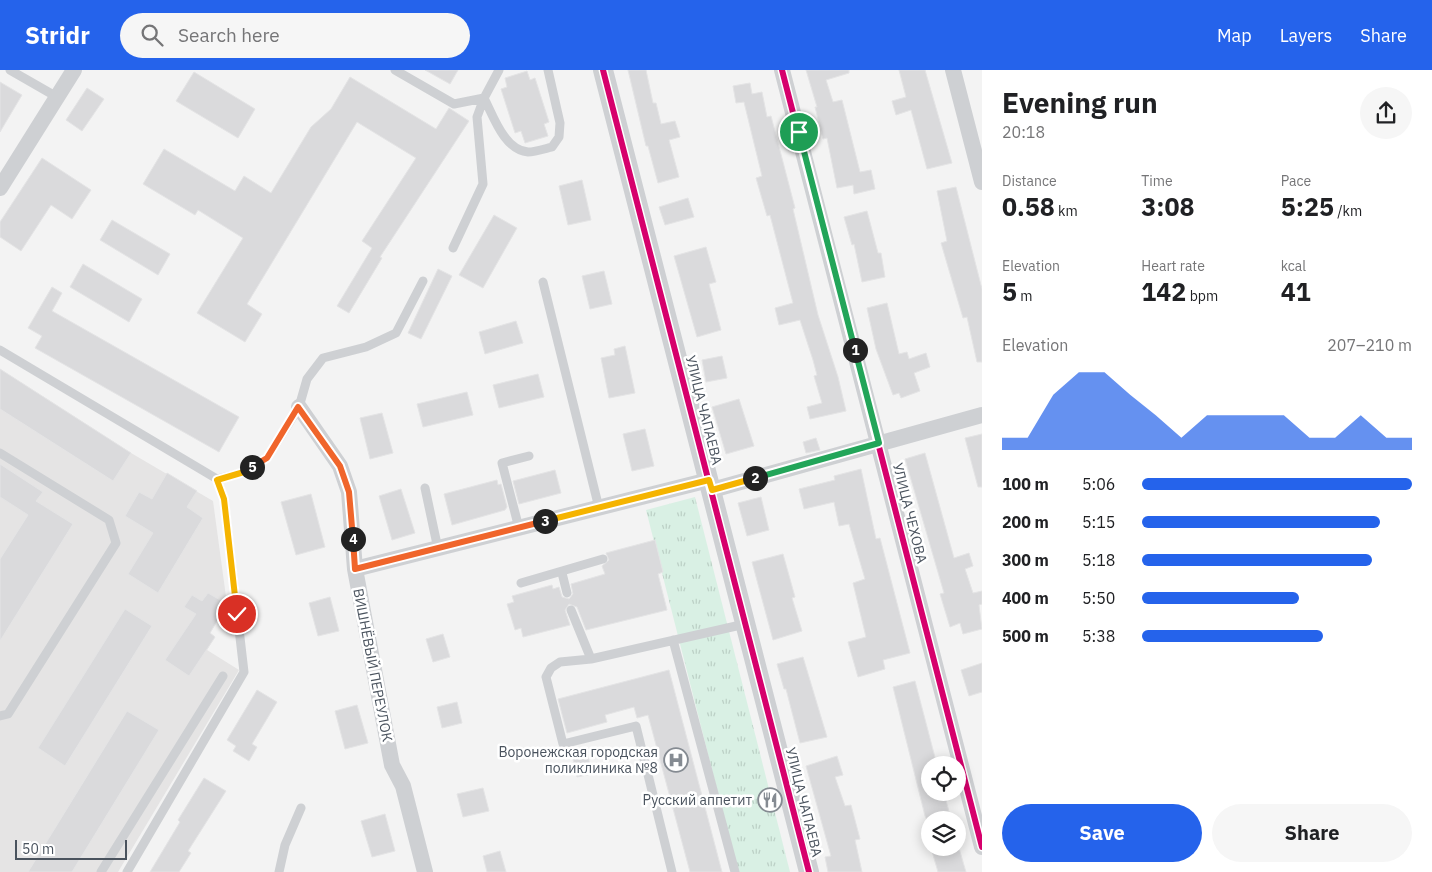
<!DOCTYPE html>
<meta charset="utf-8">
<style>
body{margin:0;font-family:"IBM Plex Sans",sans-serif;background:#f6f6f6;color:#202124;height:100vh;display:flex;flex-direction:column;font-size:19px;white-space:nowrap}
*{box-sizing:border-box;margin:0}
p{font-size:16px;color:#757577}
.icon{flex:none;width:28px;height:28px;fill:none;stroke:currentColor;stroke-width:2;stroke-linecap:round;stroke-linejoin:round}
.map{position:relative;flex:1;overflow:hidden}
.sheet{display:flex;flex-direction:column;background:#fff;width:450px}
.sheet>*{flex:none}
.buttons{position:absolute;left:921px;top:686px;display:grid;gap:10px}
.buttons a{display:grid;place-items:center;width:45px;height:45px;border-radius:50%;background:#fff;box-shadow:0 2px 12px #0003;font-size:25px}
.scale{position:absolute;left:15px;bottom:12px;width:112px;box-sizing:border-box;padding-left:5px;border:2px solid #4a535e;border-top:0;font-size:14px;line-height:18px;white-space:nowrap;color:#4a535e;-webkit-text-stroke:4px #fff;paint-order:stroke}
.pin{position:absolute;display:grid;place-items:center;width:42px;height:42px;color:#fff;margin:-21px;border:2px solid #fff;border-radius:50%;box-shadow:0 1px 5px #0007}
.km{position:absolute;width:25px;height:25px;margin:-12px;border-radius:50%;background:#222;color:#fff;font-size:14px;line-height:25px;text-align:center}
.round{display:grid;place-items:center;flex:none;width:52px;height:52px;border-radius:26px;background:#f6f6f6}
.overview{display:flex;align-items:center;justify-content:space-between;height:85px;padding:0 20px}
h1{font-size:28px;font-weight:700;line-height:38px}
.stats{display:grid;grid-template-columns:repeat(3,1fr);gap:8px;height:85px;padding:5px 20px}
.stats div{display:grid;align-content:center}
.stats b{font-size:25px;font-weight:700}
.stats small{font-size:14px;font-weight:400}
.stats p{font-size:14px}
.chart{height:140px;padding:10px 20px}
.chart p{display:flex;justify-content:space-between}
.chart svg{width:100%;height:90px;margin-top:5px;fill:#2563eb;opacity:.7}
.cta{display:flex;gap:10px;margin-top:auto;padding:10px 20px}
.cta a{flex:1;height:58px;border-radius:30px;background:#2563eb;color:#fff;font-size:20px;font-weight:700;line-height:58px;text-align:center}
.cta a+a{background:#f6f6f6;color:#202124}
ul{padding:0 20px;list-style:none;font-size:16px}
li{display:grid;grid-template-columns:80px 60px 1fr;align-items:center;height:38px}
li i{height:12px;border-radius:6px;background:#2563eb}
header{display:flex;align-items:center;gap:30px;box-sizing:border-box;height:70px;padding:0 25px;background:#2563eb;color:#fff}
header strong{font-size:24px}
nav{display:flex;gap:28px;margin-inline-start:auto;font-size:18px}
.search{width:350px;height:45px;background:#f6f6f6;display:flex;align-items:center;gap:12px;box-sizing:border-box;padding:0 18px;border-radius:28px;color:#757577;font-size:19px}
main{display:flex;flex:1;min-height:0}
.map>svg:first-child{display:block}
</style>
<header>
<strong>Stridr</strong>
<div class="search"><svg class="icon" aria-label="search" viewBox="0 0 24 24"><circle cx="10" cy="10" r="6"/><path d="M15 15l6 6"/></svg>Search here</div>
<nav><a>Map</a><a>Layers</a><a>Share</a></nav>
</header>
<main>
<div class="map">
<svg width="982" height="802" viewBox="0 0 982 802">
<defs>
<pattern id="park-tufts" width="24" height="20" patternUnits="userSpaceOnUse" patternTransform="scale(1.25)"><rect width="24" height="20" fill="#d9f0e4"/><path d="M3 7l-1-3M5 7V3M7 7l1-3M15 17l-1-3M17 17v-4M19 17l1-3" fill="none" stroke="#bcd0c6"/></pattern>
</defs>
<rect width="100%" height="100%" fill="#f3f3f3"/>
<path fill="#e5e4e4" d="M0 299 131 383 213 431 227 534 210 563 215 567 207 580 239 600 118 802H0Z"/>
<path fill="url(#park-tufts)" d="M695 427 790 802H738L646 440Z"/>
<path fill="#dadadc" stroke="#e4e4e5" d="M425 0H458L450 14Z
M628 0H646L653 33H656L661 54 675 51 680 67 669 70 679 107 658 113 648 76H646Z
M806 0H849V3L826 10 833 32 842 30 860 102 871 100 875 119 854 124 853 115 837 118 827 68 823 69 815 37H817Z
M899 0H925L952 93 927 99 911 40 896 45 892 31 906 27Z
M527 1 530 10 535 8 549 52 544 54 548 66 525 73 521 61 515 63 501 19 507 17 505 8Z
M194 2 255 39 238 68 176 31Z
M350 7 436 59 449 38 469 51 380 187 382 188 349 243 337 236 372 178 362 171 416 88 357 52 247 234 262 244 245 272 197 243 243 168 198 140 195 145 143 114 164 79 235 121 244 106 271 123 311 57 331 39Z
M0 12 22 25 0 62Z
M750 13 752 24 762 22 767 47 771 46 795 138 793 139 818 245 838 307 846 341 810 349 807 337 822 333 814 306 817 305 813 290 800 250 779 255 775 238 793 233 770 145 767 146 756 108 762 106 744 32 736 33 733 16Z
M87 18 104 29 82 61 66 50Z
M42 88 91 120 72 149 51 135 21 181 0 167V152Z
M582 110 591 150 568 155 559 116Z
M956 117 982 219V292H977L967 247 963 248 941 173 947 171 937 121Z
M688 128 694 147 665 155 659 137Z
M867 141 878 183H881L885 207 862 212 854 174 852 175 844 147Z
M494 145 517 158 483 218 459 205Z
M112 150 170 184 158 205 100 170Z
M706 177 716 212 709 214 721 260 697 267 674 186Z
M83 194 142 229 129 252 70 217Z
M438 199 452 206 421 269 408 263Z
M604 201 612 234 590 239 582 206Z
M52 217 62 223 52 241 239 347 219 382 35 278 42 266 28 258Z
M887 233 899 284 907 282 909 289 926 283 930 297 914 303 920 321 901 328 899 323 893 325 876 279 867 238Z
M516 251 523 273 485 284 479 262Z
M625 276 635 323 609 328 601 288 615 285 614 279Z
M722 286 727 308 706 312 702 290Z
M0 299 131 383 113 411 0 339Z
M538 304 544 327 499 338 493 315Z
M467 322 473 345 423 357 417 334Z
M739 329 754 376 726 384 712 337Z
M382 343 393 383 370 389 360 348Z
M645 359 654 396 632 401 623 364Z
M982 364V417H978L965 368Z
M816 368 820 380 806 383 803 372Z
M925 383 954 488 969 483 973 496 965 499 973 523 982 521V534L979 535 982 559 963 564 960 553 950 557 940 524 944 523 905 389Z
M0 394 43 422 36 431 73 454 0 571V489L28 445 0 427Z
M861 399 876 469 880 468 910 583 883 590 885 599 858 607 848 572 866 567 853 513 865 509 849 454 839 456 834 432 804 439 799 419 835 410 834 406Z
M555 400 561 423 519 434 513 411Z
M167 403 197 421 187 437 203 448 158 523 128 504 153 463 125 446 139 422 152 429Z
M497 410 498 415 501 414 507 437 505 440 452 455 444 424Z
M401 419 415 463 392 470 379 426Z
M311 424 325 477 296 485 281 432Z
M761 427 769 460 747 466 738 433Z
M655 470 663 502 658 504 667 540 586 560 577 537 569 534 565 540 570 555 523 567 521 558 515 560 507 534 514 532 512 526 552 515 553 519 559 517 562 527 569 529 573 524 571 514 605 504 602 496 609 490 606 483Z
M783 484 795 527 792 528 802 561 773 570 752 492Z
M208 523 227 534 210 563 215 567 189 606 165 590 196 544 184 537 192 525 202 531Z
M330 527 339 561 318 566 309 533Z
M125 539 152 556 65 696 38 678Z
M443 564 450 587 433 592 426 569Z
M803 587 827 667 800 673 786 619H784L777 594Z
M982 593V622L969 626 961 600Z
M669 600 722 802H690L648 645 637 648 634 637 605 645 607 652 567 663 558 629Z
M915 611 937 695H930V722H944L951 750H927L925 746 893 617Z
M257 620 277 632 252 674 257 677 249 691 233 681 236 676 227 670Z
M457 632 462 653 442 658 437 637Z
M357 635 368 673 345 679 335 641Z
M127 641 159 660 72 802H28Z
M587 681 592 704 577 707 572 685Z
M837 686 843 705 835 707 845 736 851 735 860 769 855 770 862 802H828L825 787 831 786 806 696Z
M204 708 226 721 188 781 191 783 179 802H150L180 752 178 750Z
M483 718 489 741 463 747 457 724Z
M385 744 395 781 372 787 361 751Z
M931 778H959L966 802H938Z
M500 781 506 802H487L483 786Z"/>
<g fill="none" stroke-linecap="round" stroke-linejoin="round">
<path stroke="#ced0d3" stroke-width="9" d="M10 0 57 27
M395 0 454 34 484 28 499 0
M484 28C493 45 504 80 528 82 535 82 544 79 552 77L559 67 560 53 548 0
M453 178 483 114 477 47 484 28
M543 212 599 438
M0 280 217 409 224 429 244 602 127 802
M0 383 109 450 116 473 8 644 0 646
M217 409 245 402 267 388 299 337 307 309 323 288 366 277 396 263 423 211
M425 418 438 479
M519 458 502 393 529 386
M562 503 567 523
M521 513 603 489
M571 540 591 589
M673 570 735 802
M101 802 223 606
M279 802 285 775 301 738
M672 802 636 656 563 674 546 607 551 598 560 592 591 589 745 554"/>
<path stroke="#ced0d3" stroke-width="16" d="M782 0 982 777
M953 0 982 112
M0 118 74 0
M299 337 340 396 349 422 355 499 392 695 403 716 425 802
M712 420 982 345
M355 499 709 410"/>
<path stroke="#ced0d3" stroke-width="20" d="M603 0 809 802"/>
<g stroke="#fff" stroke-width="9">
<path id="cycleway" d="M603 0 809 802
M782 0 982 777"/>
</g>
<use href="#cycleway" stroke="#d6006c" stroke-width="6"/>
</g>
<g fill="none" stroke-linecap="round" stroke-linejoin="round">
<g stroke="#fff" stroke-width="10">
<path id="split-1" d="M799 62 855 280"/>
</g>
<g stroke="#fff" stroke-width="10">
<path id="split-2" d="M755 408 879 373 855 280"/>
</g>
<g stroke="#fff" stroke-width="10">
<path id="split-3" d="M545 451 709 410 712 420 755 408"/>
</g>
<g stroke="#fff" stroke-width="10">
<path id="split-4" d="M353 469 355 499 545 451"/>
</g>
<g stroke="#fff" stroke-width="10">
<path id="split-5" d="M252 397 267 388 298 337 340 396 349 422 353 469"/>
</g>
<g stroke="#fff" stroke-width="10">
<path id="split-6" d="M237 544 224 429 217 410 244 402 252 397"/>
</g>
<use href="#split-1" stroke="#22a559" stroke-width="6"/>
<use href="#split-2" stroke="#22a559" stroke-width="6"/>
<use href="#split-3" stroke="#f5b400" stroke-width="6"/>
<use href="#split-4" stroke="#f0652b" stroke-width="6"/>
<use href="#split-5" stroke="#f0652b" stroke-width="6"/>
<use href="#split-6" stroke="#f5b400" stroke-width="6"/>
</g>
<defs>
<g id="hospital-ring" transform="scale(1.25)"><circle r="9.5" fill="#fff" stroke="#858b92" stroke-width="1.5"/><path d="M-5-5h3v3.5h4V-5h3V5h-3V1.5h-4V5h-3Z" fill="#858b92"/></g>
<g id="restaurant-ring" transform="scale(1.25)"><circle r="9.5" fill="#fff" stroke="#858b92" stroke-width="1.5"/><path d="M-5-6h1v4h1v-4h1v4h1v-4h1v5L-1.5 .5V6h-2V.5L-5-1ZM5-6V6H3V1.5H1.5Q1.5-4 5-6Z" fill="#858b92"/></g>
</defs>
<g fill-rule="evenodd">
<use href="#hospital-ring" x="676" y="690"/>
<use href="#restaurant-ring" x="770" y="730"/>
</g>
<g text-anchor="middle" stroke-width="5" stroke-linejoin="round" paint-order="stroke">
<g font-size="14" fill="#4a535e" stroke="#fff">
<text transform="translate(704 340) rotate(76)" y="5">УЛИЦА ЧАПАЕВА</text>
<text transform="translate(910 443) rotate(76)" y="5">УЛИЦА ЧЕХОВА</text>
<text transform="translate(373 595) rotate(79)" y="5">ВИШНЁВЫЙ ПЕРЕУЛОК</text>
<text transform="translate(804 732) rotate(76)" y="5">УЛИЦА ЧАПАЕВА</text>
</g>
<g font-size="14" fill="#4a535e" stroke="#fff" text-anchor="end">
<text x="658" y="687">Воронежская городская<tspan x="658" dy="16">поликлиника №8</tspan></text>
<text x="752" y="735">Русский аппетит</text>
</g>
</g>
</svg>
<div class="buttons">
<a><svg class="icon" aria-label="locate" viewBox="0 0 24 24"><circle cx="12" cy="12" r="6"/><path d="M12 2v4M12 18v4M2 12h4M18 12h4"/></svg></a>
<a><svg class="icon" aria-label="layers" viewBox="0 0 24 24"><path d="M12 4l9 5-9 5-9-5zM3 14l9 5 9-5"/></svg></a>
</div>
<div class="scale">50 m</div>
<div class="pin" style="left:799px;top:62px;background:#1e9e55"><svg class="icon" aria-label="arrive" viewBox="0 0 24 24"><path d="M6 21V4h12l-3 4 3 4H6"/></svg></div>
<div class="pin" style="left:237px;top:544px;background:#d93025"><svg class="icon" aria-label="check" viewBox="0 0 24 24"><path d="M5 12l5 5 9-10"/></svg></div>
<b class="km" style="left:855px;top:280px">1</b>
<b class="km" style="left:755px;top:408px">2</b>
<b class="km" style="left:545px;top:451px">3</b>
<b class="km" style="left:353px;top:469px">4</b>
<b class="km" style="left:252px;top:397px">5</b>
</div>
<section class="sheet">
<div class="overview"><div><h1>Evening run</h1><p>20:18</p></div><a class="round"><svg class="icon" aria-label="share" viewBox="0 0 24 24"><path d="M12 15V3M7 8l5-5 5 5M5 13v7h14v-7"/></svg></a></div>
<div class="stats">
<div><p>Distance</p><b>0.58<small> km</small></b></div>
<div><p>Time</p><b>3:08</b></div>
<div><p>Pace</p><b>5:25<small> /km</small></b></div>
</div>
<div class="stats">
<div><p>Elevation</p><b>5<small> m</small></b></div>
<div><p>Heart rate</p><b>142<small> bpm</small></b></div>
<div><p>kcal</p><b>41</b></div>
</div>
<div class="chart"><p><span>Elevation</span>207–210 m</p>
<svg viewBox="0 0 160 44" preserveAspectRatio="none"><path d="M0 44V38L10 38L20 17L30 6L40 6L50 17L60 27L70 38L80 27L90 27L100 27L110 27L120 38L130 38L140 27L150 38L160 38V44z"/></svg>
</div>
<ul>
<li><b>100 m</b>5:06<i style="width:100%"></i></li>
<li><b>200 m</b>5:15<i style="width:88%"></i></li>
<li><b>300 m</b>5:18<i style="width:85%"></i></li>
<li><b>400 m</b>5:50<i style="width:58%"></i></li>
<li><b>500 m</b>5:38<i style="width:67%"></i></li>
</ul>
<div class="cta"><a>Save</a><a>Share</a></div>
</section>
</main>
